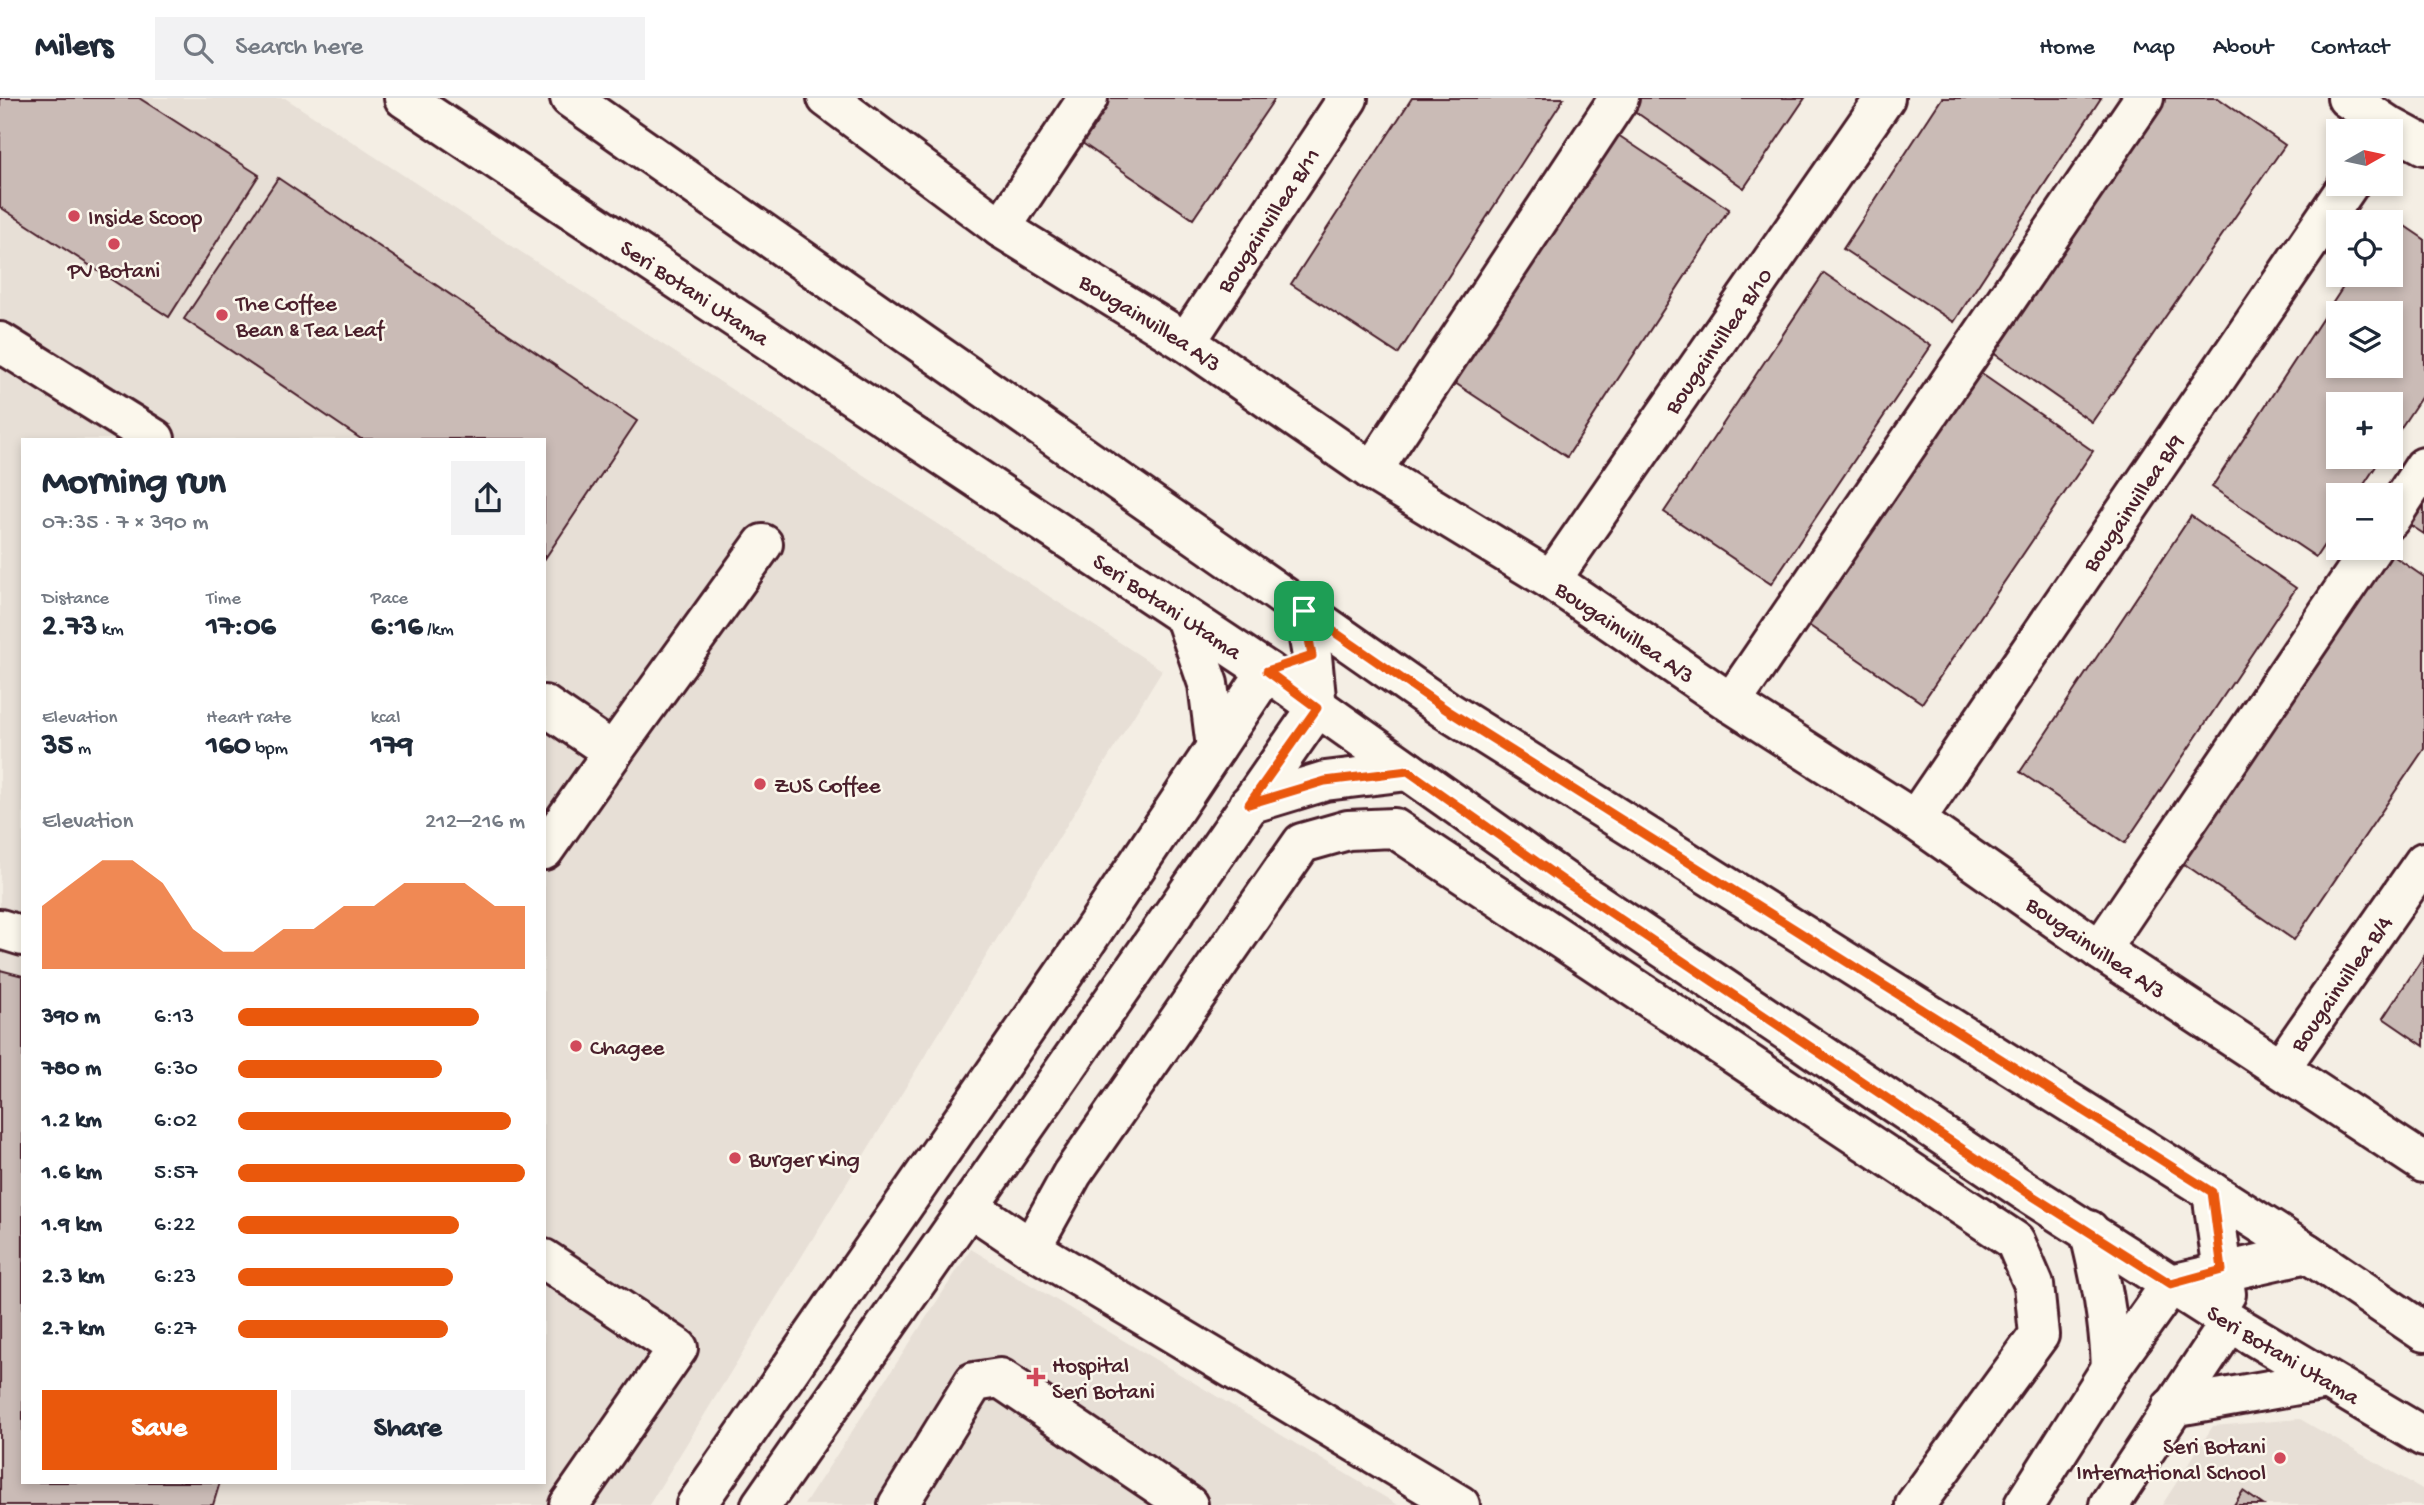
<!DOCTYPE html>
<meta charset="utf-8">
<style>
body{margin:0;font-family:"Gochi Hand",sans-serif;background:#f2f2f3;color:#1f2937;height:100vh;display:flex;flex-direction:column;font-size:26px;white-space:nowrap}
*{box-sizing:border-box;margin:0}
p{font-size:23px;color:#747a83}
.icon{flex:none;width:38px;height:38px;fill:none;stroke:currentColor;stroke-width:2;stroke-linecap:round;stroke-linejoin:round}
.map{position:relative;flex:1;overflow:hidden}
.sheet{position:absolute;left:21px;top:340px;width:525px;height:1046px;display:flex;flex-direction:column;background:#fff;border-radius:0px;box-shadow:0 4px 10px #0003}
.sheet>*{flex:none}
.needle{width:46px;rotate:81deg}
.fabs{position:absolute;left:2326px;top:21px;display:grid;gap:14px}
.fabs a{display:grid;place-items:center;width:77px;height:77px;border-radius:0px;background:#fff;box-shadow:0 4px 10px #0003;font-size:35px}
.pin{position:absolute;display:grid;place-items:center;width:60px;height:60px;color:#fff;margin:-30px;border-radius:14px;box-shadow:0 4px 10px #0006}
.round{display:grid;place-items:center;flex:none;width:74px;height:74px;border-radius:0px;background:#f2f2f3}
.overview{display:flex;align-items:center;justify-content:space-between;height:119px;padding:0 21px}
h1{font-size:38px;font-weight:700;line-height:52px}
.figures{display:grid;grid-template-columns:repeat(3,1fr);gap:10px;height:119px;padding:7px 21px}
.figures div{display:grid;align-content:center}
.figures b{font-size:30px;font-weight:700}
.figures small{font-size:19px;font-weight:400}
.figures p{font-size:19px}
.chart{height:196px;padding:14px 21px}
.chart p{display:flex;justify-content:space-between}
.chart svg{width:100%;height:126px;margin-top:7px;fill:#ea580c;opacity:.7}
.primary-button{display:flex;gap:14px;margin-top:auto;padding:14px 21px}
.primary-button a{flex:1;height:80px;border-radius:0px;background:#ea580c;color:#fff;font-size:28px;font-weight:700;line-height:80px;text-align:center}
.primary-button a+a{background:#f2f2f3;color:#1f2937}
ul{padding:0 21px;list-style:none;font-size:23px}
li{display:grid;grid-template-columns:112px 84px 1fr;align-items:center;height:52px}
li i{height:18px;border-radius:9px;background:#ea580c}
header{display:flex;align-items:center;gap:42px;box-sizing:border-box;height:98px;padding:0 35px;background:#fff;border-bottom:2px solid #e0e1e3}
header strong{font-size:33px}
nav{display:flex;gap:38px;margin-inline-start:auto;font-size:24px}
.search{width:490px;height:63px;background:#f2f2f3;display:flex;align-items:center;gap:18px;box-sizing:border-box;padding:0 24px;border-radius:0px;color:#747a83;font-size:26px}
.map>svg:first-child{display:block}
</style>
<header>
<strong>Milers</strong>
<div class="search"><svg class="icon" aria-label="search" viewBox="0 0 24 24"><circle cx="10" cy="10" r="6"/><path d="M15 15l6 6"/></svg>Search here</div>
<nav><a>Home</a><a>Map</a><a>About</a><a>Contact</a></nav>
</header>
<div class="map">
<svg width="2424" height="1407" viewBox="0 0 2424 1407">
<rect width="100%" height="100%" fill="#f4eee4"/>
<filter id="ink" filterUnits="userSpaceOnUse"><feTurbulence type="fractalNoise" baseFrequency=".0143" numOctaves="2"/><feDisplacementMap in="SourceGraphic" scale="14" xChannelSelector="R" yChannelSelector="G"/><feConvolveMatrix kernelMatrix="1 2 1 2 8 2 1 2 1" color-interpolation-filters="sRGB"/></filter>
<g filter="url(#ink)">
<path fill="#e7dfd6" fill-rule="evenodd" d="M0 0H285L1162 572 649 1407H0ZM23 341H544V1384H23Z
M971 1151 1398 1407H804Z
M2300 1321 2424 1392V1407H2162L2213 1328Z"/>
<path fill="#cabbb6" stroke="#4a1f2b" stroke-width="2" fill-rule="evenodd" d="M0 0H139L259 77 169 219 0 109Z
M1097 0H1275L1193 121 1072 38Z
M1412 0H1564L1398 256 1291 186Z
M1626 0H1805L1744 90 1623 5Z
M1942 0H2101L1954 224 1843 151Z
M2159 0H2218L2285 47 2092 324 1986 250Z
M1609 31 1729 111 1567 359 1446 279Z
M278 80 637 323 544 462V341H361L184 221Z
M2390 118 2424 141V295L2390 346V306H2338V359H2382L2357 397H2338V426L2316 459 2212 389 2351 177H2390V124H2386ZM2338 215H2390V268H2338Z
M1824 175 1931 248 1771 486 1664 414Z
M1976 272 2093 353 1922 605 1804 524Z
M2424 393V436L2404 423Z
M2191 418 2296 490 2125 745 2020 674Z
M2392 457 2424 479V651L2294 842 2183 765Z
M2424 858V948L2383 920Z
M0 872 23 878V1384H220L213 1407H0Z
M2243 1393 2263 1407H2234Z"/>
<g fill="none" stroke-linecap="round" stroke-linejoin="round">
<g stroke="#4a1f2b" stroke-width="44">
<g id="minor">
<path id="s1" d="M827 0 1001 130 1186 244 1372 373 1551 482 1731 605 1915 722 2100 852 2424 1065"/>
<path d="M2347 0 2389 28 2424 47"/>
<path d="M1001 130 1088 0"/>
<path d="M0 244 155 341"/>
<path id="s2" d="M1186 244 1348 0"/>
<path d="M1372 373 1619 0"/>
<path d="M2390 421 2424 369"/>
<path id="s3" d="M1551 482 1885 0"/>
<path d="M1731 605 2144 0"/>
<path d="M544 607 613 654 544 752"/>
<path d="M613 654 763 446"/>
<path id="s4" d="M1915 722 2349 86"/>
<path d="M0 831 23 838"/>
<path d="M2100 852 2372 450"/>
<path id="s5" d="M2281 969 2424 764"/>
<path d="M970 1109 1031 1150 1460 1407"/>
<path d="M1031 1150 1072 1076 1302 745 1348 732 1394 730 2015 1143 2034 1187 2039 1237 1915 1407"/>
<path d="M544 1161 678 1250 569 1407"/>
<path d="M696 1407 1079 854 1267 573"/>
<path d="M761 1407 1317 610"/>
<path d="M898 1407 974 1284 1000 1280 1188 1407"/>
<path d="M2024 1407 2111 1270 2171 1186"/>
<path d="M2109 1407 2230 1224"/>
</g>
</g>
<g stroke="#4a1f2b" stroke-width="44">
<g id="major">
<path id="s6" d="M404 0 1267 573 1568 786 2028 1095 2230 1224 2424 1339"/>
<path d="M570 0 1446 612 2212 1094 2307 1155 2424 1234"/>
<path d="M1304 512 1312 558 1317 610"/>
<path d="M1185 519 1208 586 1216 649"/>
<path d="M1249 706 1325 683 1408 673"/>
<path d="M2212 1094 2226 1196"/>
<path d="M2089 1132C2101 1181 2109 1220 2111 1270"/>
<path d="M2171 1186 2307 1155"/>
<path d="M2172 1309 2326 1282"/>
</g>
</g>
<use href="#minor" stroke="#fbf7ec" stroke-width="38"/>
<use href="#major" stroke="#fbf7ec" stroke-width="38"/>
</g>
</g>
<g fill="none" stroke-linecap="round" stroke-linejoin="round" filter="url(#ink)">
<g stroke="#fff" stroke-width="14">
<path id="route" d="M1304 513 1447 612 2212 1094 2222 1172 2171 1186 2028 1095 1568 786 1408 673 1325 683 1249 706 1317 610 1267 573 1312 558Z"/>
</g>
<use href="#route" stroke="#ea580c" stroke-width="9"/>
</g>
<g fill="#d1495b" stroke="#fbf7ec" stroke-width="2.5">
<circle cx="74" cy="118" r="7"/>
<circle cx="114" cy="146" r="7"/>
<circle cx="222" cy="217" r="7"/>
<circle cx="760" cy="686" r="7"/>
<circle cx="576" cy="948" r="7"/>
<circle cx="735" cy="1060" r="7"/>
<path d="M1032.5 1268.5h7v7h7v7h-7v7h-7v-7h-7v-7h7z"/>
<circle cx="2280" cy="1360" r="7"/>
</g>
<g text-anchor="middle" stroke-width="5" stroke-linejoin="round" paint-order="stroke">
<g font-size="23" fill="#4a1f2b" stroke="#fbf7ec" text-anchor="start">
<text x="88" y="126">Inside Scoop</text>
<text x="114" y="179" text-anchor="middle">PV Botani</text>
<text x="236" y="212">The Coffee<tspan x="236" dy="26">Bean &amp; Tea Leaf</tspan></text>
<text x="774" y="694">ZUS Coffee</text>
<text x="590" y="956">Chagee</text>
<text x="749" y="1068">Burger King</text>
<text x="1052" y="1274">Hospital<tspan x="1052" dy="26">Seri Botani</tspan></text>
<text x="2266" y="1355" text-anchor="end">Seri Botani<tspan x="2266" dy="26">International School</tspan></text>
</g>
<g font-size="23" fill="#4a1f2b" stroke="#fbf7ec">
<text dy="8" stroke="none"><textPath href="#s2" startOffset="147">Bougainvillea B/11</textPath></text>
<text dy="8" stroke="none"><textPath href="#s6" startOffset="350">Seri Botani Utama</textPath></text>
<text dy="8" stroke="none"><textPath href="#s1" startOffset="394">Bougainvillea A/3</textPath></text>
<text dy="8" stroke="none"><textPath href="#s3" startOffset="292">Bougainvillea B/10</textPath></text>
<text dy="8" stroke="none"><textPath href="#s4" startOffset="385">Bougainvillea B/9</textPath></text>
<text dy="8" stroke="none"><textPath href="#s6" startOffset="917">Seri Botani Utama</textPath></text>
<text dy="8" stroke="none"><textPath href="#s1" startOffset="961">Bougainvillea A/3</textPath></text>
<text dy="8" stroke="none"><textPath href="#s1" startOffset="1528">Bougainvillea A/3</textPath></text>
<text dy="8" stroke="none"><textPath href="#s5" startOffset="103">Bougainvillea B/4</textPath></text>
<text dy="8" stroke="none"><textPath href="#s6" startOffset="2261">Seri Botani Utama</textPath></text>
</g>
</g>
</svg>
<div class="fabs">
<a><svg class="needle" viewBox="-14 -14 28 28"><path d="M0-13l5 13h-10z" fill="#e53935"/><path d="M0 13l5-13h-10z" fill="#747a83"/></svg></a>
<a><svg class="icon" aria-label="locate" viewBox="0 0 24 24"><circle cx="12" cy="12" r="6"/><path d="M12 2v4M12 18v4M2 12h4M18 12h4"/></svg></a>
<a><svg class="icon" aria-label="layers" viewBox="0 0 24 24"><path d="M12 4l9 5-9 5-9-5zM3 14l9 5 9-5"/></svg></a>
<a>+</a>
<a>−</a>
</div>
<div class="pin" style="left:1304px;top:513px;background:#1e9e55"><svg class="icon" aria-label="arrive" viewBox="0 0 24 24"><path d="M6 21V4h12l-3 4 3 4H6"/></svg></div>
<section class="sheet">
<div class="overview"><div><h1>Morning run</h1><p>07:35 · 7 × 390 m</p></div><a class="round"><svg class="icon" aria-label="share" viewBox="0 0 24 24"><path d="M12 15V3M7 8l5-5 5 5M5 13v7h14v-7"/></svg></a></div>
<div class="figures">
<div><p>Distance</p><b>2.73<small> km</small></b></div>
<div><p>Time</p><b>17:06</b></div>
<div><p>Pace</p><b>6:16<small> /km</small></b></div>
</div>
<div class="figures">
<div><p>Elevation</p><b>35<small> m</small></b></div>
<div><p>Heart rate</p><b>160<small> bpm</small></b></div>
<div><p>kcal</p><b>179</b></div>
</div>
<div class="chart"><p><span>Elevation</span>212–216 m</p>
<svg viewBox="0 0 160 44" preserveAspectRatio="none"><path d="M0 44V22L10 14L20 6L30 6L40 14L50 30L60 38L70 38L80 30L90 30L100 22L110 22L120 14L130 14L140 14L150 22L160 22V44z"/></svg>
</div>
<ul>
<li><b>390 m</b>6:13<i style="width:84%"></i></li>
<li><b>780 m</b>6:30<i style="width:71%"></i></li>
<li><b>1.2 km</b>6:02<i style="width:95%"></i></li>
<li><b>1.6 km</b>5:57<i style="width:100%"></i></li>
<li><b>1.9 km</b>6:22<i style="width:77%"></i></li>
<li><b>2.3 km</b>6:23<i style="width:75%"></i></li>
<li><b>2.7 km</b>6:27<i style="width:73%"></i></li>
</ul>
<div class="primary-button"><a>Save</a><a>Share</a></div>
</section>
</div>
